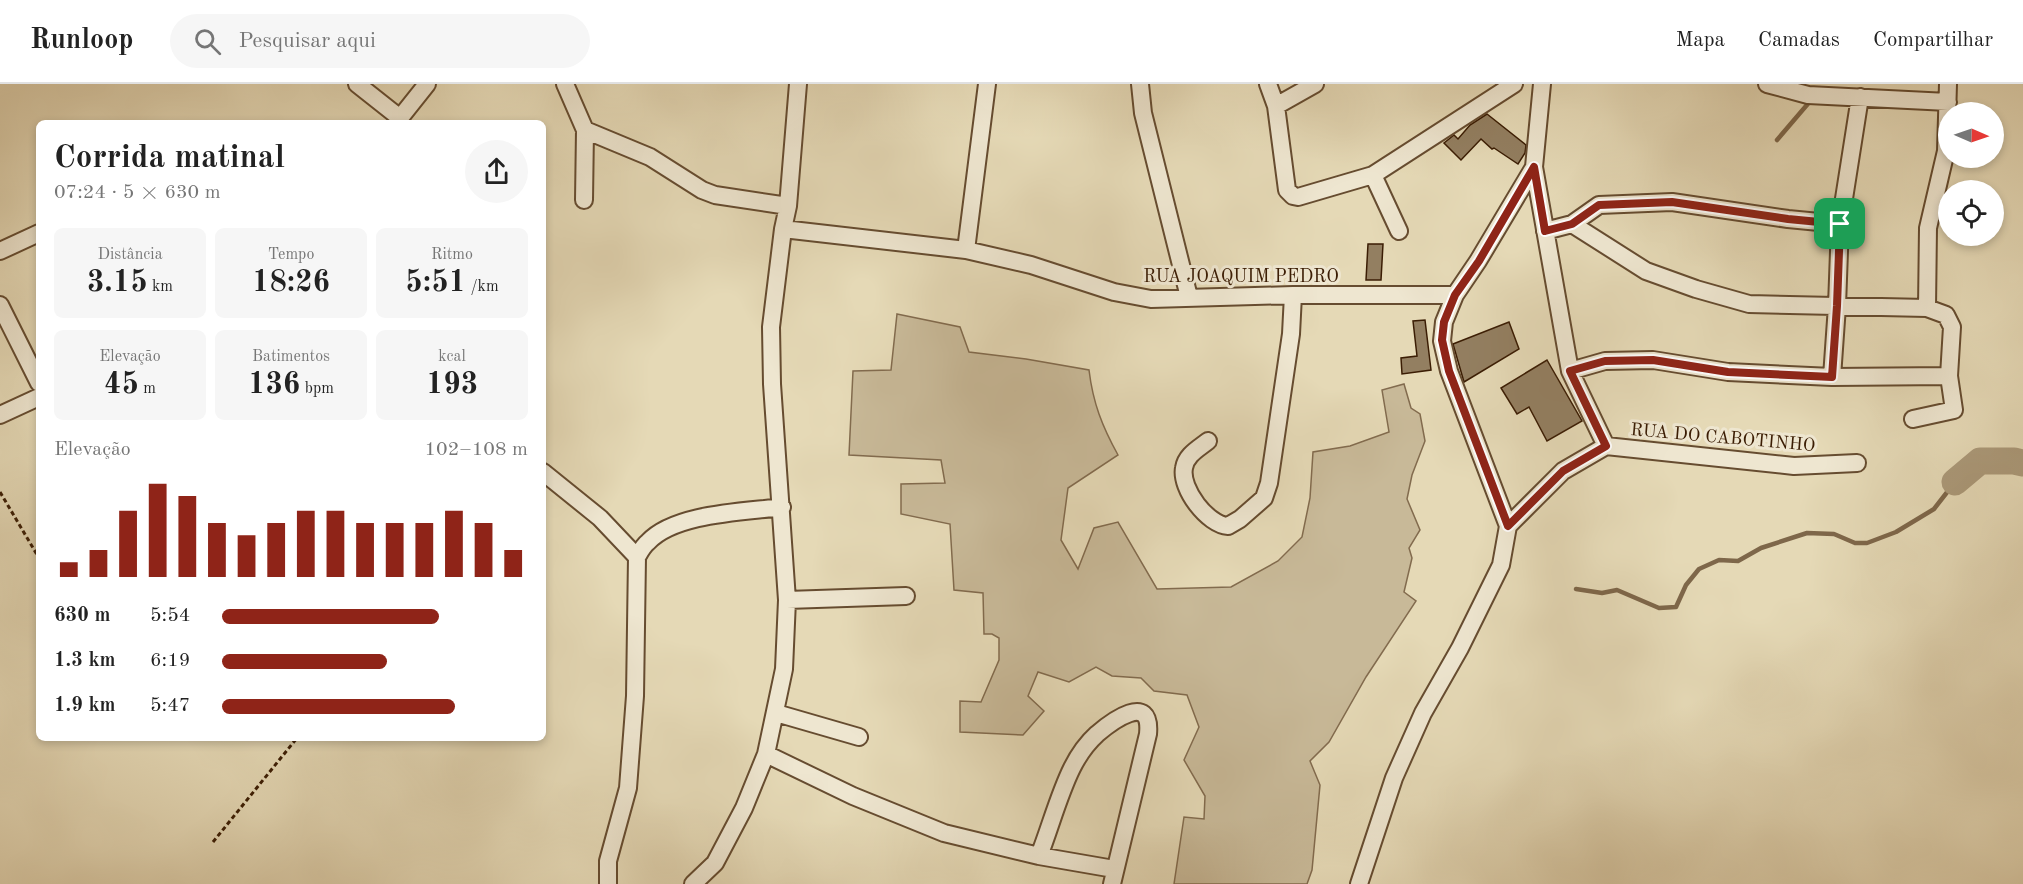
<!DOCTYPE html>
<html lang="pt">
<meta charset="utf-8">
<style>
body{margin:0;font-family:"Old Standard TT",serif;background:#f6f6f6;color:#222;height:100vh;display:flex;flex-direction:column;font-size:22px;white-space:nowrap}
*{box-sizing:border-box;margin:0}
p{font-size:20px;color:#767676}
.icon{flex:none;width:33px;height:33px;fill:none;stroke:currentColor;stroke-width:2;stroke-linecap:round;stroke-linejoin:round}
.map{position:relative;flex:1;overflow:hidden}
.drawer{position:absolute;left:36px;top:36px;width:510px;height:621px;display:flex;flex-direction:column;background:#fff;border-radius:9px;box-shadow:0 3px 9px #0003}
.drawer>*{flex:none}
.needle{width:39px;rotate:92deg}
.buttons{position:absolute;left:1938px;top:18px;display:grid;gap:12px}
.buttons a{display:grid;place-items:center;width:66px;height:66px;border-radius:50%;background:#fff;box-shadow:0 3px 9px #0003;font-size:30px}
.pin{position:absolute;display:grid;place-items:center;width:51px;height:51px;color:#fff;margin:-26px;border-radius:12px;box-shadow:0 3px 9px #0006}
.round{display:grid;place-items:center;flex:none;width:63px;height:63px;border-radius:32px;background:#f6f6f6}
.headline{display:flex;align-items:center;justify-content:space-between;height:102px;padding:0 18px}
h1{font-size:33px;font-weight:600;line-height:45px}
.stats{display:grid;grid-template-columns:repeat(3,1fr);gap:9px;height:102px;padding:6px 18px}
.stats div{display:grid;align-content:center;border-radius:9px;background:#f6f6f6;text-align:center}
.stats b{font-size:30px;font-weight:600}
.stats small{font-size:16px;font-weight:400}
.stats p{font-size:16px}
.chart{height:168px;padding:12px 18px}
.chart p{display:flex;justify-content:space-between}
.chart svg{width:100%;height:108px;margin-top:6px;stroke:#8f2418;stroke-width:6}
ul{padding:0 18px;list-style:none;font-size:20px}
li{display:grid;grid-template-columns:96px 72px 1fr;align-items:center;height:45px}
li i{height:15px;border-radius:8px;background:#8f2418}
header{display:flex;align-items:center;gap:36px;box-sizing:border-box;height:84px;padding:0 30px;background:#fff;border-bottom:2px solid #e0e0e0}
header strong{font-size:28px}
nav{display:flex;gap:33px;margin-inline-start:auto;font-size:21px}
.search{width:420px;height:54px;background:#f6f6f6;display:flex;align-items:center;gap:15px;box-sizing:border-box;padding:0 21px;border-radius:33px;color:#767676;font-size:22px}
.map>svg:first-child{display:block}
</style>
<header>
<strong>Runloop</strong>
<div class="search"><svg class="icon" aria-label="search" viewBox="0 0 24 24"><circle cx="10" cy="10" r="6"/><path d="M15 15l6 6"/></svg>Pesquisar aqui</div>
<nav><a>Mapa</a><a>Camadas</a><a>Compartilhar</a></nav>
</header>
<div class="map">
<svg width="2023" height="800" viewBox="0 0 2023 800">
<rect width="100%" height="100%" fill="#e5d9b6"/>
<filter id="stains"><feTurbulence type="fractalNoise" baseFrequency=".00333" numOctaves="4"/><feColorMatrix values="0 0 0 0 .2 0 0 0 0 .09 0 0 0 0 .02 0 0 0 .5 -.17"/></filter>
<radialGradient id="worn" r=".72"><stop offset=".6" stop-color="#630" stop-opacity="0"/><stop offset="1" stop-color="#630" stop-opacity=".3"/></radialGradient>
<path fill="#c8b998" stroke="#826b4e" stroke-width="1.5" d="M897 230 960 243 969 268 1026 275 1089 286C1093 319 1102 342 1118 371L1068 404 1061 456 1078 485 1094 444 1118 438 1157 505 1231 503 1278 477 1302 453 1310 414 1313 368 1350 362 1389 348 1382 306 1404 300 1411 324 1420 330 1425 357 1412 391 1407 415 1420 446 1409 464 1412 474 1404 508 1416 517 1366 593 1329 658 1310 677 1320 701 1312 786 1307 800H1174L1184 733 1204 735 1205 712 1184 676 1199 643 1187 611 1154 607 1141 594 1112 592 1096 583 1069 598 1038 588 1028 612 1044 627 1023 651 960 648V617L981 618 999 576V554L992 550H984L983 509 954 506 950 440 901 430V400L945 399 941 376 849 371 853 287 891 286Z"/>
<g fill="none" stroke-linecap="round" stroke-linejoin="round">
<path stroke="#7e674a" stroke-width="4.5" d="M1777 56 1812 15
M1576 505 1602 509 1617 506 1659 524 1676 523 1686 501 1699 485 1719 476 1738 477 1761 464 1807 449 1834 450 1855 459H1867L1896 448 1934 425 1955 398"/>
<path stroke="#ab9979" stroke-width="27" d="M1955 398 1980 377H2014L2023 379"/>
</g>
<path fill="#937f61" stroke="#3b1d04" stroke-width="1.5" d="M1487 30 1526 61 1525 69 1518 80 1494 64 1492 65 1481 55 1461 76 1444 59 1454 51 1458 55 1470 41Z
M1368 160H1383L1381 196H1366Z
M1425 236 1431 286 1402 290 1401 274 1417 272 1413 237Z
M1509 238 1519 265 1464 298 1453 260Z
M1547 276 1582 337 1547 357 1529 323 1517 330 1501 304Z"/>
<g fill="none" stroke-linecap="round" stroke-linejoin="round">
<g stroke="#664c30" stroke-width="20">
<path id="minor" d="M357 0 400 34
M565 0 585 46 650 73 702 106 715 111 788 122
M1140 0 1143 29 1189 213
M1268 0 1276 22 1287 106 1293 112 1298 113 1373 91 1514 0
M1542 0 1534 83 1570 287 1606 362
M1767 0 1808 11 1948 18
M1276 22 1315 0
M396 39 427 0
M1373 91 1399 147
M584 116 585 46
M1572 140 1646 187 1696 205 1749 220 1927 224 1946 231 1952 243 1949 292 1954 326 1913 335
M783 145 966 166 1031 181 1114 208 1151 215 1293 211H1455
M1545 147 1572 140 1599 121 1672 118 1788 135 1840 140
M966 166 987 0
M0 167 39 149
M0 221 39 299
M1927 224 1928 144 1946 67 1948 0
M1570 287 1605 277 1653 276 1728 288 1832 293 1949 292
M1832 293 1837 222 1840 140 1860 13
M0 331 39 313
M1208 357C1198 365 1186 371 1184 384 1180 405 1208 441 1228 442L1240 435 1264 414 1269 399 1291 250 1293 211
M543 388 600 434 637 473
M1508 442 1449 287 1442 257 1444 238 1455 211 1478 177 1534 83
M1508 442 1563 387 1606 362 1794 382 1857 379
M787 516 906 512
M776 629 859 653
M766 670 853 712 944 749 1039 772 1114 785
M1039 772C1050 744 1059 710 1072 684 1078 672 1087 659 1097 650 1111 638 1152 607 1148 650L1112 800
M608 800V777L628 704 635 612 637 473C640 468 643 462 648 458 675 429 744 428 782 423
M693 800 715 779 744 724 766 670 784 585 787 516 772 300 771 243 783 145 788 122 798 0
M1359 800 1394 694 1423 629 1460 564 1501 481 1508 442"/>
</g>
<path stroke="#3b1d04" stroke-width="3" stroke-dasharray="4.5 3" stroke-linecap="butt" d="M0 408 39 474
M213 758 297 654"/>
<use href="#minor" stroke="#eee6d0" stroke-width="16"/>
</g>
<g fill="none" stroke-linecap="round" stroke-linejoin="round">
<g stroke="#fff" stroke-width="12">
<path id="route" d="M1534 83 1545 147 1572 140 1599 121 1672 118 1788 135 1840 140 1837 222 1832 293 1728 288 1653 276 1605 277 1570 287 1606 362 1563 387 1508 442 1449 287 1442 256 1444 238 1455 211 1479 177Z"/>
</g>
<use href="#route" stroke="#8f2418" stroke-width="8"/>
</g>
<g text-anchor="middle" stroke-width="6" stroke-linejoin="round" paint-order="stroke">
<g font-size="18" fill="#3b1d04" stroke="#eee6d0">
<text x="1241" y="198">RUA JOAQUIM PEDRO</text>
<text transform="translate(1723 353) rotate(5)" y="6">RUA DO CABOTINHO</text>
</g>
</g>
<rect width="100%" height="100%" filter="url(#stains)"/>
<rect width="100%" height="100%" fill="url(#worn)"/>
</svg>
<div class="buttons">
<a><svg class="needle" viewBox="-14 -14 28 28"><path d="M0-13l5 13h-10z" fill="#e53935"/><path d="M0 13l5-13h-10z" fill="#767676"/></svg></a>
<a><svg class="icon" aria-label="locate" viewBox="0 0 24 24"><circle cx="12" cy="12" r="6"/><path d="M12 2v4M12 18v4M2 12h4M18 12h4"/></svg></a>
</div>
<div class="pin" style="left:1840px;top:140px;background:#1e9e55"><svg class="icon" aria-label="arrive" viewBox="0 0 24 24"><path d="M6 21V4h12l-3 4 3 4H6"/></svg></div>
<section class="drawer">
<div class="headline"><div><h1>Corrida matinal</h1><p>07:24 · 5 × 630 m</p></div><a class="round"><svg class="icon" aria-label="share" viewBox="0 0 24 24"><path d="M12 15V3M7 8l5-5 5 5M5 13v7h14v-7"/></svg></a></div>
<div class="stats">
<div><p>Distância</p><b>3.15<small> km</small></b></div>
<div><p>Tempo</p><b>18:26</b></div>
<div><p>Ritmo</p><b>5:51<small> /km</small></b></div>
</div>
<div class="stats">
<div><p>Elevação</p><b>45<small> m</small></b></div>
<div><p>Batimentos</p><b>136<small> bpm</small></b></div>
<div><p>kcal</p><b>193</b></div>
</div>
<div class="chart"><p><span>Elevação</span>102–108 m</p>
<svg viewBox="0 0 160 44" preserveAspectRatio="none"><path d="M5 44V38M15 44V33M25 44V17M35 44V6M45 44V11M55 44V22M65 44V27M75 44V22M85 44V17M95 44V17M105 44V22M115 44V22M125 44V22M135 44V17M145 44V22M155 44V33"/></svg>
</div>
<ul>
<li><b>630 m</b>5:54<i style="width:71%"></i></li>
<li><b>1.3 km</b>6:19<i style="width:54%"></i></li>
<li><b>1.9 km</b>5:47<i style="width:76%"></i></li>
</ul>
</section>
</div>
